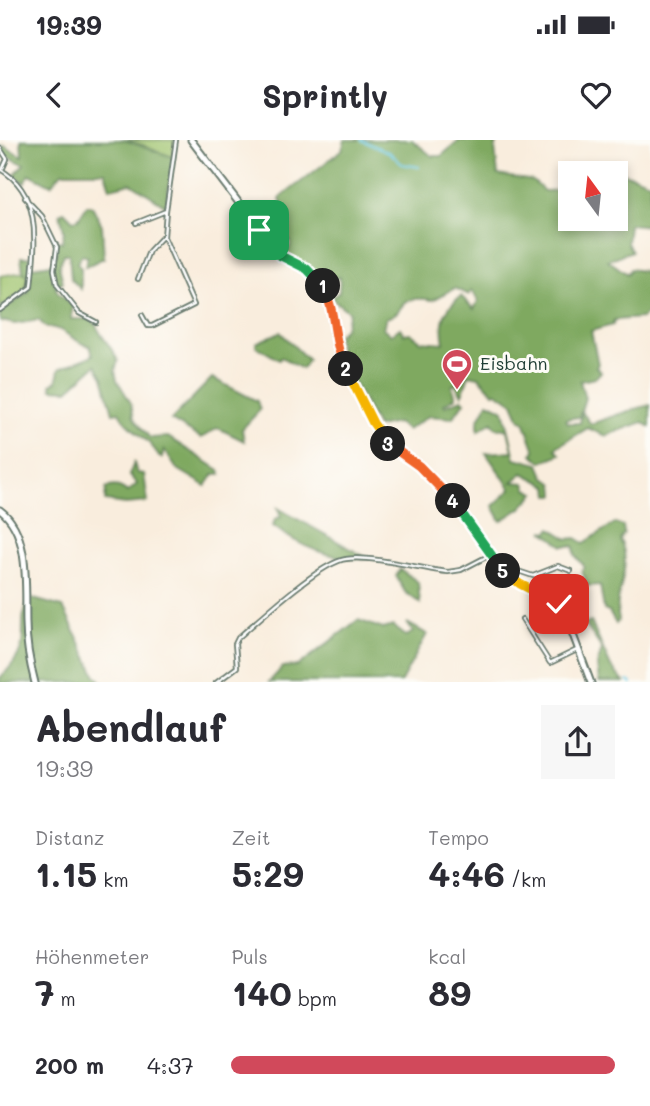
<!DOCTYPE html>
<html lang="de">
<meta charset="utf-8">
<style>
body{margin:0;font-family:Mali,sans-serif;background:#f7f7f7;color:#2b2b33;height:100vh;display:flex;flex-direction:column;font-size:26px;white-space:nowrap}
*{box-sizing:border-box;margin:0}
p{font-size:23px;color:#7c7c81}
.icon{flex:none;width:38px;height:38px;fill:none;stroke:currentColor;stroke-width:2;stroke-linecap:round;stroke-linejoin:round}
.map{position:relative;height:542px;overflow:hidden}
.side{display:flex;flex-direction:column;background:#fff;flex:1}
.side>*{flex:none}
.needle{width:46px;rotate:345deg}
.buttons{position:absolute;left:558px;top:21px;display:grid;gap:14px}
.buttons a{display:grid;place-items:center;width:70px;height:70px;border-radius:0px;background:#fff;box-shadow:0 4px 10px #0003;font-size:35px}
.pin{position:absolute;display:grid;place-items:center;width:60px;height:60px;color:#fff;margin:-30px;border-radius:14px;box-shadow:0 4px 10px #0006}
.km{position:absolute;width:35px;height:35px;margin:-18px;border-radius:50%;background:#222;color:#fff;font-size:19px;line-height:35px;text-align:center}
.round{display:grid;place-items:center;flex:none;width:74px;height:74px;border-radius:0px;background:#f7f7f7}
.headline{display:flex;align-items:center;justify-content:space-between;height:119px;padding:0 35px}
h1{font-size:38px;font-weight:800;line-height:52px}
.metrics{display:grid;grid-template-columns:repeat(3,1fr);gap:10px;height:119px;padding:7px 35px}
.metrics div{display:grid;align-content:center}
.metrics b{font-size:35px;font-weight:800}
.metrics small{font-size:19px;font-weight:400}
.metrics p{font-size:19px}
ul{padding:0 35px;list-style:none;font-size:23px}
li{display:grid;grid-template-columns:112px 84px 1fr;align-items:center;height:52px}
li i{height:18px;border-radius:9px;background:#d1495b}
.status{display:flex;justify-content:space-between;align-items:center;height:49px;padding:0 35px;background:#fff;direction:ltr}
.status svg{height:19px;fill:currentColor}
header{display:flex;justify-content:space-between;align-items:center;height:91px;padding:0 35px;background:#fff;font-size:32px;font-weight:800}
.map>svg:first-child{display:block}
</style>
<div class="status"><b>19:39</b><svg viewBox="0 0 49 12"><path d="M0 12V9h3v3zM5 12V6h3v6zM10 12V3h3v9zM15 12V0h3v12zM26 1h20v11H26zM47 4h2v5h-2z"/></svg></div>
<header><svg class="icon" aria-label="back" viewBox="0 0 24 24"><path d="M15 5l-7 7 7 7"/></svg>Sprintly<svg class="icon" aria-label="heart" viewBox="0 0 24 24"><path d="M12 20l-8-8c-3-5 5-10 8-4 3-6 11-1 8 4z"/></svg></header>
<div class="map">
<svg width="650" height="543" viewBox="0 0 650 543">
<rect width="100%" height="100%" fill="#fdfcf7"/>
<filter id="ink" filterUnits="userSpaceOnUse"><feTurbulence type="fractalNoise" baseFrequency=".0143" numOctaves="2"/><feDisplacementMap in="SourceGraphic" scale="14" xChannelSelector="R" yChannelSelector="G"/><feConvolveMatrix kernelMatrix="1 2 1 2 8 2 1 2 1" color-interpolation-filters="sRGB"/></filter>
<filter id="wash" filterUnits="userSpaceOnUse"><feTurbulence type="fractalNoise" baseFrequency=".00686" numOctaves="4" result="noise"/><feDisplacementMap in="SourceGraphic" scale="28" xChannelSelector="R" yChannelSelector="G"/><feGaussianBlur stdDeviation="1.57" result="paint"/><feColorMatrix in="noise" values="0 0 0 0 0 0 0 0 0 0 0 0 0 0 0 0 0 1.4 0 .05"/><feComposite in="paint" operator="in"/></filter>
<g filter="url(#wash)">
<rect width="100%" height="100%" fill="#f9eddd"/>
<path fill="#9fc36d" stroke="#5f8050" stroke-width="2" d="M124 0H175L173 17 169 18 143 5Z
M23 132 28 135 27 150 0 168V136Z"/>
<path fill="#7fa960" stroke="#4f734a" stroke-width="2" fill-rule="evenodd" d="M21 0H124L173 17 166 66 131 43 110 48 105 32H62L51 45 30 34 24 43 14 35 24 24 0 13 4 6 22 16Z
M345 0H412L432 16H441L460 0H499L495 8 498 35 533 41 544 51 570 50V79H616V33H606C621 30 636 37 650 42V86L629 84 627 103 632 111 608 120 627 134 630 129 643 131 650 140V171L642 178 614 180 613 185 591 191 598 224 596 227 601 232 595 238 580 241 585 258 579 277 566 279 568 283H580L582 272 591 284C610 277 629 270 650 265V287L643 282 605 296 588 288 555 308 560 314 542 322 532 314 535 311 524 281 520 280 513 263 497 252 494 253 479 237 469 235 462 255 455 244 452 246 456 257 444 264 445 266 462 259 465 262 452 278 429 276 407 290 397 283 377 287 341 218 337 196 345 187 349 172 331 158 339 152 340 137 322 142 314 131 278 110H289L291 102 279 90V82L286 76 280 58 342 10ZM455 148 469 155 472 150 478 161 474 169 461 156C443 169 440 183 444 203L421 201 410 193 404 194 400 188 391 195 383 188 386 178C409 172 393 154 433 160Z
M87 65 92 66 102 85 104 118 85 127 88 117 82 115 77 123 81 128V149L71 139 69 114H64L59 126 63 142 55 146 58 153 73 166 71 179H89L95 183C101 198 112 206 118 221L115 231 117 240 131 263 134 278 150 298 168 297 219 330 221 334H214L206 346 176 328 164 309 162 318 159 317C151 299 128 290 119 272L113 273 103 237 96 225 68 250 52 249 51 244 57 241 59 229 93 215 90 206C72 202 64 186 45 187L39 180 15 184 0 181V172L29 152 26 148 28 135 23 132 21 117H30V127L52 124 57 113V101L62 102 64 91 60 73 64 71 73 80 78 79Z
M280 192 308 220 302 229 281 217 279 220 256 206V203Z
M212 238 257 261 260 270 242 289 244 301 218 288 201 298 171 280Z
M488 262 504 270 515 318 539 324 544 336 554 344 555 355H549L548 346 523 333 512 342 525 343 527 349 535 353 521 368 501 381 493 366 511 349 486 313 513 311 508 290 495 287 492 282 478 291V281Z
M134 323 137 333 144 334 148 362 125 364 105 361 106 348C116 344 120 347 128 352L137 344 129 335Z
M278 368 369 419C334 420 301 408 273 386L275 379 281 377Z
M615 383 623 386 624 393 620 400C634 429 612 453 619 480L616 484 609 472 604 470 600 445 588 446 582 431 584 426 575 415 574 406H563L543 391 548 392 551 388 568 399 576 398 584 403Z
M400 429 418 442 420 463 405 452 396 436Z
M30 458 63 467 95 534 102 542 0 543V538C39 500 12 492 30 458Z
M358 480 383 489 393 486 406 496 413 492 407 483 427 494 401 542H269L283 527 298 526Z
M591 482 611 527 624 542H599L597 525 602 509 585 484Z"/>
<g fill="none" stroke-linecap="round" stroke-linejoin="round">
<path stroke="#64c7e1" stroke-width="2" d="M361 0 389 12 402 24 419 27
M628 541 632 543"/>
</g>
</g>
<g filter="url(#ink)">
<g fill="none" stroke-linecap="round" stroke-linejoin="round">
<g stroke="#6b7b6f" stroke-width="6">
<path id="street" d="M0 8 7 19 2 30
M0 29C43 54 35 105 31 147L0 170
M25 58 42 76 57 107 54 130 57 145 79 173 96 182
M136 83 166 71 176 0
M138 139 149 111 164 95
M142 175 148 186H152L194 165 164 97 166 71
M503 426 533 436 558 426 571 431
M522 479 550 523 577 510
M216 543 237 527 235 504 238 498C259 479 321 422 346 419 372 415 421 429 448 432L461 430 490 415"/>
</g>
<g stroke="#6b7b6f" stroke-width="9">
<path id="secondary" d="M191 0 274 109 311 132 321 144 330 164 340 218 379 293 388 304 419 326 455 363 505 433 563 468 591 543
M0 370C31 393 25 448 26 483 26 502 30 524 35 543"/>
</g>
<use href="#street" stroke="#fff" stroke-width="2.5"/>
<use href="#secondary" stroke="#fff" stroke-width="5"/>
</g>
</g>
<g fill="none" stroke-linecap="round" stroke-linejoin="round" filter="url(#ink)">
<g stroke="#fff" stroke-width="14">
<path id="split-1" d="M259 90 281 116 307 129 323 146"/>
</g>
<g stroke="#fff" stroke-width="14">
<path id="split-2" d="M323 146C337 173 332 202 346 229"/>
</g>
<g stroke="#fff" stroke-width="14">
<path id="split-3" d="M346 229 373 283 388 304"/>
</g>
<g stroke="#fff" stroke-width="14">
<path id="split-4" d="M388 304 419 326 453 361"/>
</g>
<g stroke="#fff" stroke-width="14">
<path id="split-5" d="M453 361 503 431"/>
</g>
<g stroke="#fff" stroke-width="14">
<path id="split-6" d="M503 431 520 444 559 464"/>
</g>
<use href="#split-1" stroke="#22a559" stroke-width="9"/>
<use href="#split-2" stroke="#f0652b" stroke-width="9"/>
<use href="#split-3" stroke="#f5b400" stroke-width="9"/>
<use href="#split-4" stroke="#f0652b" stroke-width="9"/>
<use href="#split-5" stroke="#22a559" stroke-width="9"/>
<use href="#split-6" stroke="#f5b400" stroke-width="9"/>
</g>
<defs>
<g id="stadium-pin" transform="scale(1.575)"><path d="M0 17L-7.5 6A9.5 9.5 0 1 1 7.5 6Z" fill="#d1495b" stroke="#fdfcf7"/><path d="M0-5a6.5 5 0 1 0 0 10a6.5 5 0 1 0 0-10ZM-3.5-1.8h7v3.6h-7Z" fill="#fff"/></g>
</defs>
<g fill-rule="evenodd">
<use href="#stadium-pin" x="457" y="224"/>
</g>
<g text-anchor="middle" stroke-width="6" stroke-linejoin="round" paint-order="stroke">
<g font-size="18" fill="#1f3d34" stroke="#fdfcf7" text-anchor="start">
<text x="480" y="230">Eisbahn</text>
</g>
</g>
</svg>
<div class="buttons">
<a><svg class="needle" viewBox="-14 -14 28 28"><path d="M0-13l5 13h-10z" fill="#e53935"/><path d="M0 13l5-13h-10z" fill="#7c7c81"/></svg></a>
</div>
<div class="pin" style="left:259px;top:90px;background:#1e9e55"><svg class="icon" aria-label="arrive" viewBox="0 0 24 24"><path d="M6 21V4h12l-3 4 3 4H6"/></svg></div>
<div class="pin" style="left:559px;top:464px;background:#d93025"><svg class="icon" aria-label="check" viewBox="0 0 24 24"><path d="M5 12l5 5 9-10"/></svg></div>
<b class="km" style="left:323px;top:146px">1</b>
<b class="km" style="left:346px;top:229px">2</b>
<b class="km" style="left:388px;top:304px">3</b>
<b class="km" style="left:453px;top:361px">4</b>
<b class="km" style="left:503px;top:431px">5</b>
</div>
<section class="side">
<div class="headline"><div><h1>Abendlauf</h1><p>19:39</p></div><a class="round"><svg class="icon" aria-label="share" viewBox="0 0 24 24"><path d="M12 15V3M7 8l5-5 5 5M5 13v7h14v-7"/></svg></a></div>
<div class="metrics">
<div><p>Distanz</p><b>1.15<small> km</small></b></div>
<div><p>Zeit</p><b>5:29</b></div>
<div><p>Tempo</p><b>4:46<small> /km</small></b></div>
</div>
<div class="metrics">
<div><p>Höhenmeter</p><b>7<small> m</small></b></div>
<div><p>Puls</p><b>140<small> bpm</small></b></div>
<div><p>kcal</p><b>89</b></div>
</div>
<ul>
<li><b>200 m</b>4:37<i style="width:100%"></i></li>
</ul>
</section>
